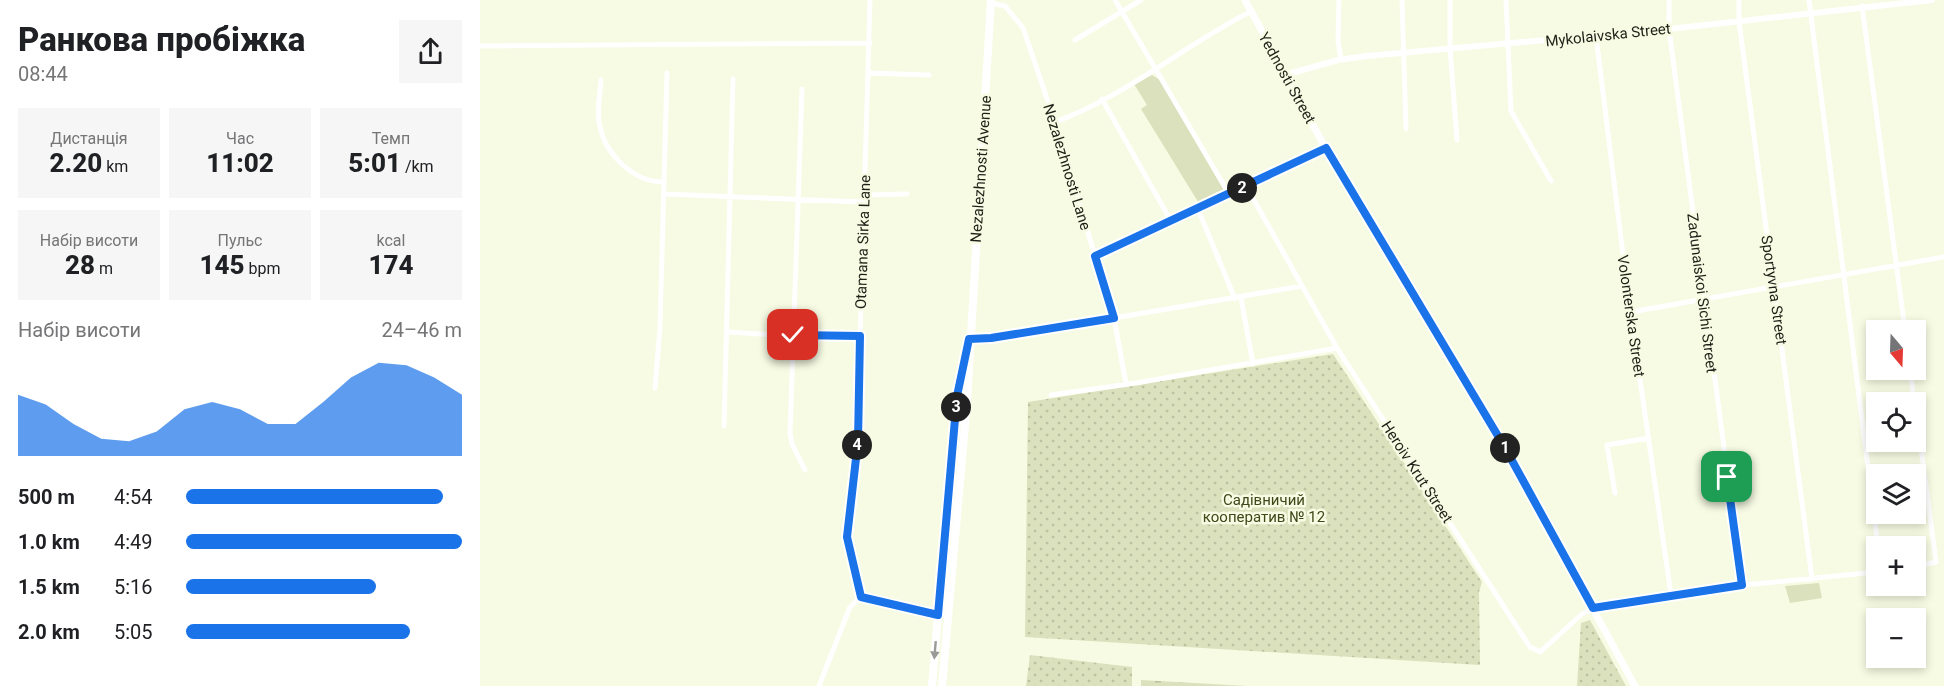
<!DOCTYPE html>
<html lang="uk">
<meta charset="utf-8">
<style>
body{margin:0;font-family:Roboto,sans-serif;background:#f6f6f6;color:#202124;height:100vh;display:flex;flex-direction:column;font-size:22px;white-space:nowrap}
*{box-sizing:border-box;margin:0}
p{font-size:20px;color:#757577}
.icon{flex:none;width:33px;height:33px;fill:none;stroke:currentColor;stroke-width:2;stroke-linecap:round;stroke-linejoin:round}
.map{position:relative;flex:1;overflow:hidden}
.drawer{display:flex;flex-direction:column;background:#fff;width:480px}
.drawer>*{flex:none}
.needle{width:39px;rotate:161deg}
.controls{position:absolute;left:1386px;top:320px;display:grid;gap:12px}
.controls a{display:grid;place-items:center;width:60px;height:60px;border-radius:0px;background:#fff;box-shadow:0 3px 9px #0003;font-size:30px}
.pin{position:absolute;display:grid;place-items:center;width:51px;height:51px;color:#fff;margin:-26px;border-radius:12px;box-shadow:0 3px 9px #0006}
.km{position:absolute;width:30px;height:30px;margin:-15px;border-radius:50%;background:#222;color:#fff;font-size:16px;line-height:30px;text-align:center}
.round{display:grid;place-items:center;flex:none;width:63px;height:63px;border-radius:0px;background:#f6f6f6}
.head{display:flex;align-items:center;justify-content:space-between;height:102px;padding:0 18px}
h1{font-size:33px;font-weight:800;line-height:45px}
.figures{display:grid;grid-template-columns:repeat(3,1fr);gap:9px;height:102px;padding:6px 18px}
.figures div{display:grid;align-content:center;border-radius:0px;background:#f6f6f6;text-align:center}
.figures b{font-size:26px;font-weight:800}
.figures small{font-size:16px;font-weight:400}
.figures p{font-size:16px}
.chart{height:168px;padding:12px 18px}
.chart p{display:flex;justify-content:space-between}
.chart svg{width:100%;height:108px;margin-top:6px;fill:#1a73e8;opacity:.7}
ul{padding:0 18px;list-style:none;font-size:20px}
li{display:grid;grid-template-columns:96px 72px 1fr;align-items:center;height:45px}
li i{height:15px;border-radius:8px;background:#1a73e8}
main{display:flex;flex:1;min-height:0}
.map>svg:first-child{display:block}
</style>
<main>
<section class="drawer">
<div class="head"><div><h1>Ранкова пробіжка</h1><p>08:44</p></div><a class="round"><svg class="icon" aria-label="share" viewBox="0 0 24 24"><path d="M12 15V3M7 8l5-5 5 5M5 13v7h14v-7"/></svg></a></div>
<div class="figures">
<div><p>Дистанція</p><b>2.20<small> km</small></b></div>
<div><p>Час</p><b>11:02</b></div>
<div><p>Темп</p><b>5:01<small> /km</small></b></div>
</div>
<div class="figures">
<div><p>Набір висоти</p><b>28<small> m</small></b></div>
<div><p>Пульс</p><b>145<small> bpm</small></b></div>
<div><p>kcal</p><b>174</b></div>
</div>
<div class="chart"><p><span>Набір висоти</span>24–46 m</p>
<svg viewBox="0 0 160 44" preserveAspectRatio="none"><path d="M0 44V19L10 23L20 31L30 37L40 38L50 34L60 25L70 22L80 25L90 31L100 31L110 22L120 12L130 6L140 7L150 12L160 19V44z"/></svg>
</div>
<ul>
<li><b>500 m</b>4:54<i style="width:93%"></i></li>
<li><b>1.0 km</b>4:49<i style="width:100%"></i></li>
<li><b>1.5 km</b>5:16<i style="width:69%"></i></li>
<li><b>2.0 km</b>5:05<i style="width:81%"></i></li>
</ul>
</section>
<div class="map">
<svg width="1464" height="686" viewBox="0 0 1464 686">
<defs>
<pattern id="grass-dots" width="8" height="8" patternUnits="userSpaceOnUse" patternTransform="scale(1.5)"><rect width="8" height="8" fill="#dbe1bc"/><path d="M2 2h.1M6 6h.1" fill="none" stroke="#bcc1a1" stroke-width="1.8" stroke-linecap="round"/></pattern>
<pattern id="cemetery-stones" width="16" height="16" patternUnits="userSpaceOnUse" patternTransform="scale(1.5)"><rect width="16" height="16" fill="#dbe1bc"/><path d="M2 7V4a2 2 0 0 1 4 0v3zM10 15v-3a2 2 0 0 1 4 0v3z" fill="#bcc1a1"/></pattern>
</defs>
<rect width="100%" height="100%" fill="#f7fbe3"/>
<path fill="url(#grass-dots)" d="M853 354 1002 582 999 592 1000 665 545 637 548 402Z
M1110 620 1146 686H1097L1101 623Z
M550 655 652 667V686H546Z"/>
<path fill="url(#cemetery-stones)" d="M661 680 767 686H661Z"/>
<path fill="#dbe1bc" d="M672 75 680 80 745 192 720 205 661 109 667 105 654 84Z
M1339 583 1342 598 1310 603 1305 586Z"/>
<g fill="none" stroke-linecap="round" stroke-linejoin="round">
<path stroke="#fff" stroke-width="5" d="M635 0 749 194
M859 0 858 41 861 60
M922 0 926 129
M970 0V48L977 140
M1026 0 1031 111 1071 181
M1189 0V29L1262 585
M1259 0V21L1332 579
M1329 0 1398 546
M511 3 525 6 543 28 577 128 615 256
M1382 6 1425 330
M1116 36 1149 303 1191 595
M595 40 661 0
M0 46 390 43
M389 73 449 75
M121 80C120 95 116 112 120 127 126 155 154 182 183 182
M322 89 310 433 312 444 325 470
M622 99 691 221
M575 122C645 97 704 45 770 12
M766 186 857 348 1050 647 1060 652 1102 614 1122 605 1255 586 1396 572
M184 194 383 202
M384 195 427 194
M718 209 755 299
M761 298 773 364
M1151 312 1464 257
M248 332 328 337 380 336
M1430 369 1434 402
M646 384 634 318 822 286
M175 388 180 328 187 73
M571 395 656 383 857 348
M1436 410 1456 562 1436 566
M244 426 253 79
M1135 493 1127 445 1169 438
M381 597 367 537 377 441 390 0
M381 597 433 611 468 616
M339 686 370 607 381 597"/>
<path stroke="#fff" stroke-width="6" d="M805 75 858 60 887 56 1189 29 1452 0
M489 339 511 338 634 318 615 256 846 149"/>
<path stroke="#fff" stroke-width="7" d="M765 0 846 149 1024 446 1155 686"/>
<path stroke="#fff" stroke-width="8" d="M452 686 476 401 486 352
M462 686 487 402 511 0"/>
</g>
<defs><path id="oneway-solid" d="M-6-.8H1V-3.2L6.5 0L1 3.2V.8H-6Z" transform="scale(1.5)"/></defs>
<use fill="#9a9b97" href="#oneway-solid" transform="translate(455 650) rotate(95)"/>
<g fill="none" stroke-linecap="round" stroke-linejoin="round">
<g stroke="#fff" stroke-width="12">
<path id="route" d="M313 335 380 336 378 441 367 537 381 597 458 615 477 396 489 339 511 338 634 318 615 256 846 148 1024 446 1113 608 1262 585 1247 477"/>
</g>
<use href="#route" stroke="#1a73e8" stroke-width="8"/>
</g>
<g text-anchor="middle" stroke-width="5" stroke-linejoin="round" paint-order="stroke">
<g font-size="15" fill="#1e2017" stroke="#f7fbe3">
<text transform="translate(1128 35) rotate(-6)" y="5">Mykolaivska Street</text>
<text transform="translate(807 78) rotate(61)" y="5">Yednosti Street</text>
<text transform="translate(587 167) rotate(73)" y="5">Nezalezhnosti Lane</text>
<text transform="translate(501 169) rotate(-86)" y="5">Nezalezhnosti Avenue</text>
<text transform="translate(383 242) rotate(-88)" y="5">Otamana Sirka Lane</text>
<text transform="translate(1294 290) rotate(82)" y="5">Sportyvna Street</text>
<text transform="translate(1222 293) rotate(83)" y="5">Zadunaiskoi Sichi Street</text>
<text transform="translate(1151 316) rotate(82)" y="5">Volonterska Street</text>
<text transform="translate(937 472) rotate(57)" y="5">Heroiv Krut Street</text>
</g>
<g font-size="15" fill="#414719" stroke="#f7fbe3">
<text x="784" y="505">Садівничий<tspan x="784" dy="17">кооператив № 12</tspan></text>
</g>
</g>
</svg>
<div class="controls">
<a><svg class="needle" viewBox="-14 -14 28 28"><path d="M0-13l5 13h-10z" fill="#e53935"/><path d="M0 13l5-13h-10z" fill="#757577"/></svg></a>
<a><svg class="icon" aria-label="locate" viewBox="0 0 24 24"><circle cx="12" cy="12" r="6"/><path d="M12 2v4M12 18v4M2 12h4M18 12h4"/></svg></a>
<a><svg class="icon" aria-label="layers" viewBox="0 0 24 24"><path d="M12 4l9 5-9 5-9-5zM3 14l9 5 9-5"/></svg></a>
<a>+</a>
<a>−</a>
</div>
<div class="pin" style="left:1247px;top:477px;background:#1e9e55"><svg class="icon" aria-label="arrive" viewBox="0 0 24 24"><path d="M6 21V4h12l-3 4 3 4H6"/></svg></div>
<div class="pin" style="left:313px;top:335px;background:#d93025"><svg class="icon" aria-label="check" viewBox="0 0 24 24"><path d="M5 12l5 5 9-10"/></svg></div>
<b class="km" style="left:1025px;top:448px">1</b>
<b class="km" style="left:762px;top:188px">2</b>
<b class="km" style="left:476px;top:407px">3</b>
<b class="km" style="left:377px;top:445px">4</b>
</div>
</main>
